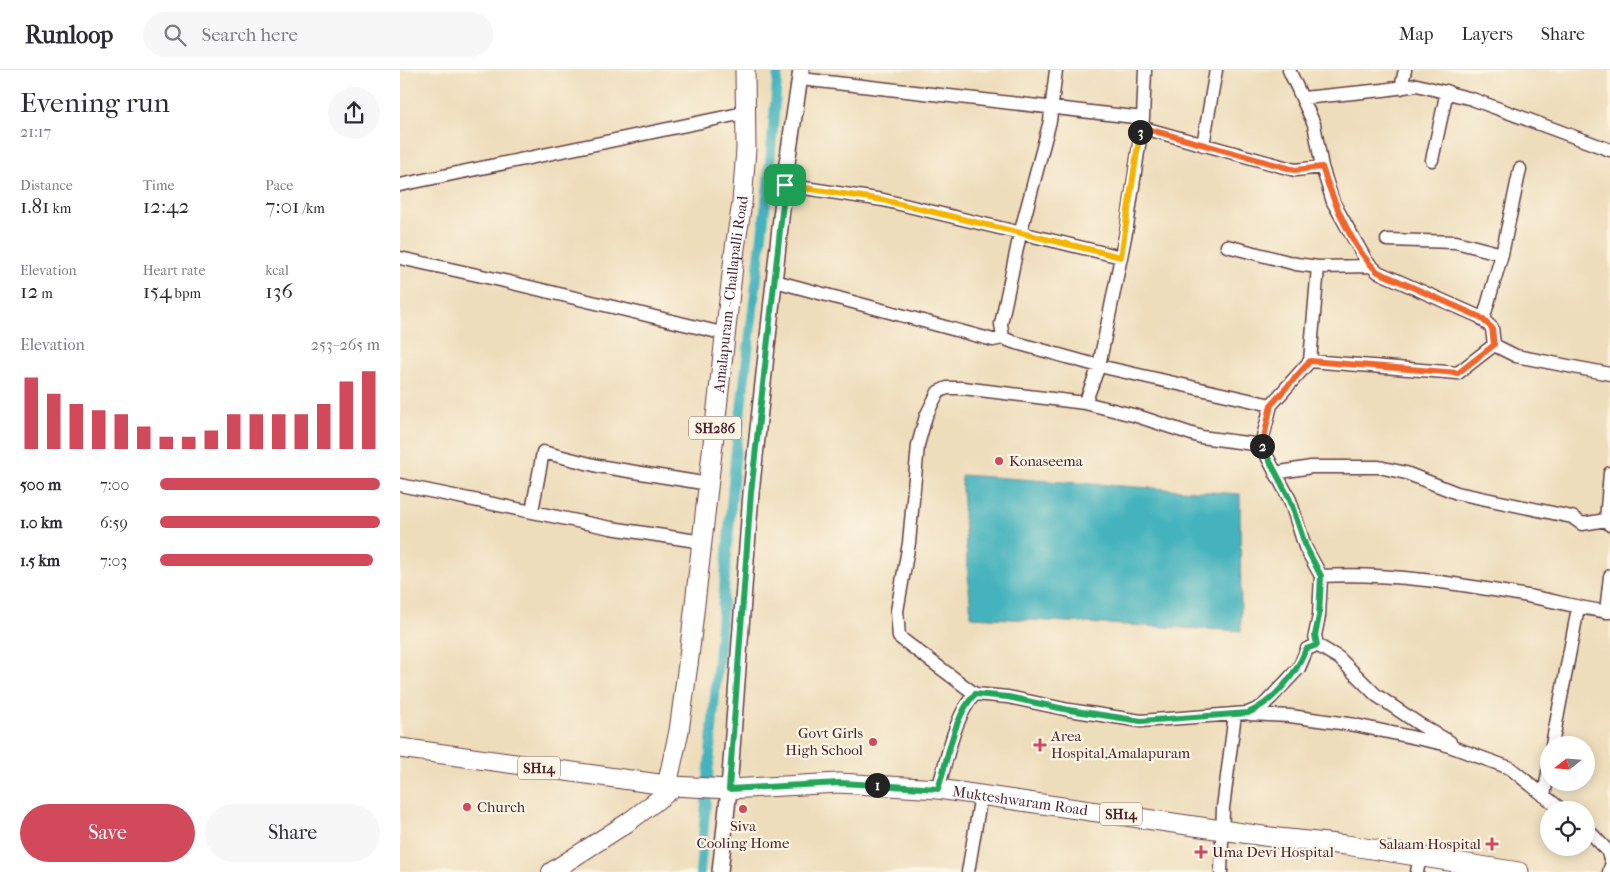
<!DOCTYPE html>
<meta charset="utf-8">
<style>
body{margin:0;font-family:"IM FELL French Canon",serif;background:#f7f7f7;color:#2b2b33;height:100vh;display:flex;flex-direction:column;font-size:19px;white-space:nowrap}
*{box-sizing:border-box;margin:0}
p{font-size:16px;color:#7c7c81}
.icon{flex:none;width:28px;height:28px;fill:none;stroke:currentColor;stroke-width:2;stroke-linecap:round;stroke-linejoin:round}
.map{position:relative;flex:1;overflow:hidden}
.panel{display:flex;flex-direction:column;background:#fff;width:400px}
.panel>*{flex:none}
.needle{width:32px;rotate:253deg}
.fabs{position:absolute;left:1140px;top:666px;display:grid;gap:10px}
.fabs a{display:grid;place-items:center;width:55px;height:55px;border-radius:50%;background:#fff;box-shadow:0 2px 12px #0003;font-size:25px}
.pin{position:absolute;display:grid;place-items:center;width:42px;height:42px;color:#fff;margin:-21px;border-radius:10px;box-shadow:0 2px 8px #0006}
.km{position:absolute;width:25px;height:25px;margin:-12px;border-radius:50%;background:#222;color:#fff;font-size:14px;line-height:25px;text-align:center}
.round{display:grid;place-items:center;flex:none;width:52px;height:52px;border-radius:26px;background:#f7f7f7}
.head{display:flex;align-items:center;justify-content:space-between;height:85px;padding:0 20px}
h1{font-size:28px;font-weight:600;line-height:38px}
.metrics{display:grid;grid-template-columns:repeat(3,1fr);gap:8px;height:85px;padding:5px 20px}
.metrics div{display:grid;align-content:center}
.metrics b{font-size:21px;font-weight:600}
.metrics small{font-size:14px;font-weight:400}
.metrics p{font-size:14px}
.chart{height:140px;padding:10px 20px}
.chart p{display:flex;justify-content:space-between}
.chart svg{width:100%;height:90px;margin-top:5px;stroke:#d1495b;stroke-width:6}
.button{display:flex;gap:10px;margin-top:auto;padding:10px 20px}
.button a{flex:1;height:58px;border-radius:30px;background:#d1495b;color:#fff;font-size:20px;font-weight:600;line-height:58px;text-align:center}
.button a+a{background:#f7f7f7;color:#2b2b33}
ul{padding:0 20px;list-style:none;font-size:16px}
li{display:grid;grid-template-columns:80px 60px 1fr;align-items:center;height:38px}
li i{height:12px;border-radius:6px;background:#d1495b}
header{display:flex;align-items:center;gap:30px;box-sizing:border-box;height:70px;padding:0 25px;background:#fff;border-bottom:1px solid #e1e1e2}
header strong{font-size:24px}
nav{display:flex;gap:28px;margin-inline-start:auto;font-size:18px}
.search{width:350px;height:45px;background:#f7f7f7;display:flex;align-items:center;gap:12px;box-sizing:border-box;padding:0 18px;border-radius:28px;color:#7c7c81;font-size:19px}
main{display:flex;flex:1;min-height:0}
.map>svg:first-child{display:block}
</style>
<header>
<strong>Runloop</strong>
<div class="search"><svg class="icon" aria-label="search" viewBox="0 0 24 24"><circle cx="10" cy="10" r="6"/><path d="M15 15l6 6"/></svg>Search here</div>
<nav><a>Map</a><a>Layers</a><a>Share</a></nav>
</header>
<main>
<section class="panel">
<div class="head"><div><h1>Evening run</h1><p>21:17</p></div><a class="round"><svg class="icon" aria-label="share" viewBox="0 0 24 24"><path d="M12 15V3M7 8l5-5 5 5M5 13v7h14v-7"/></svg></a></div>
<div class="metrics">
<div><p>Distance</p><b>1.81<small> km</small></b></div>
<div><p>Time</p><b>12:42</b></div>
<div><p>Pace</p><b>7:01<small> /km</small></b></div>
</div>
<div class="metrics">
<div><p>Elevation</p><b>12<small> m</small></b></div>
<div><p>Heart rate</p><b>154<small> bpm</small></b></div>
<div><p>kcal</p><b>136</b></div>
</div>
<div class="chart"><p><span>Elevation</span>253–265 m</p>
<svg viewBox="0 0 160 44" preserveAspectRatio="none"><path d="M5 44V9M15 44V17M25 44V22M35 44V25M45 44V27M55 44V33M65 44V38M75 44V38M85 44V35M95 44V27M105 44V27M115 44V27M125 44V27M135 44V22M145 44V11M155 44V6"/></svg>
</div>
<ul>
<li><b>500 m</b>7:00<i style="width:100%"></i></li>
<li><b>1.0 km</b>6:59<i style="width:100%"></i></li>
<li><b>1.5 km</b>7:03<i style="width:97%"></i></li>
</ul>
<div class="button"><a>Save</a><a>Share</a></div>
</section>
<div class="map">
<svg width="1210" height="802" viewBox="0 0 1210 802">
<rect width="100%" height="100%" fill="#fcf5e5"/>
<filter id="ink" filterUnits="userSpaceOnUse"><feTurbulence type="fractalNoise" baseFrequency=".02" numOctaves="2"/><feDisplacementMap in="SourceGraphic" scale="10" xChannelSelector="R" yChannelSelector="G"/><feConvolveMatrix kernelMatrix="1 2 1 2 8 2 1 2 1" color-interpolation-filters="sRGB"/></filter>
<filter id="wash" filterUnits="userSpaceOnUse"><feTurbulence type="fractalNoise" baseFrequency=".0096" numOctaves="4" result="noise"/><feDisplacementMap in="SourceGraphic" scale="20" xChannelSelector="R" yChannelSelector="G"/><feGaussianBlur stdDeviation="1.12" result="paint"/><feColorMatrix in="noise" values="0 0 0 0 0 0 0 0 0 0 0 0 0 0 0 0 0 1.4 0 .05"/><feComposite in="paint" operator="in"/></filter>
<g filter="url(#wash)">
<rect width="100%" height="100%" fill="#edb"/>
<path fill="#44b3bd" stroke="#476974" d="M561 405 840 424 841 561 571 547Z"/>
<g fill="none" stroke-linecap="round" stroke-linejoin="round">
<path stroke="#44b3bd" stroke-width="10" d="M300 802 335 389 368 115 378 0"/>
</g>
</g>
<g filter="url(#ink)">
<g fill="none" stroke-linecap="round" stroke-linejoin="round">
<g stroke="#633c41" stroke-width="15">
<path id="minor" d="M656 0 650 51 620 164 601 254 603 268 613 272 699 296 685 333
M745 0 743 48 727 157 699 296 871 335
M889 0 914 54 922 97 933 132 967 192 978 202 1080 247 1092 258 1094 275 1116 286 1210 304
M401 9 743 48
M1001 18 1005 0
M903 28 983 20 1017 15 1072 29 1210 80
M740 57 895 100 922 97
M803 75 816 0
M1032 90 1047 21
M0 115 344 43
M385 115 483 130 721 187
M987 170 1056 172 1102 184 1083 250
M827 176 896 194 918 197
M1102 184 1120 99
M0 188 100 210 326 264
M375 211 593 270 603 268
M910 291 1058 303 1094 275
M875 403 911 397H979L1006 403 1057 423 1172 447 1182 454 1206 450
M1210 403 1206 450 1210 455
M0 415 211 458 303 472
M132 441 143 382 198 396 309 414
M921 506C991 502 1059 514 1128 526 1156 531 1182 539 1210 542
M1206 542 1210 506
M917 575 939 588 976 625 1019 654 1050 672
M575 624 499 567 497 541 509 473 518 375 526 346 538 322 547 318H563L685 333 737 346 801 367 861 375
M850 644 890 646 955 655 1044 674 1110 698 1162 740
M1152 675 1178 538
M538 719C547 690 554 646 575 624L608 627 669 640 741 651 848 643 862 637 899 598 907 579 917 575 915 565 919 546 921 506 905 477 890 430 861 375 871 335 910 291 918 197 971 196
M1144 726 1149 697
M1186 758 1207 780 1210 789
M568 802 581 725
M821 802 823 738 835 644
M1017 802 1020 787
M1209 802 1210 798"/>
</g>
<g stroke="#633c41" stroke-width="18">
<path id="tertiary" d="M320 802 329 719 351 423 387 93 401 0"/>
</g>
<g stroke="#633c41" stroke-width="20">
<path id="secondary" d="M151 802 227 753 271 720V716"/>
</g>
<g stroke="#633c41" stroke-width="21">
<g id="primary">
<path id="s1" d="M0 678 273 716 329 719 439 713 538 719 878 768 946 775 1119 802"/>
<path id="s2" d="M267 715 279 661 289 587 335 178 342 133 346 79 345 0"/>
</g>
</g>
<use href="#minor" stroke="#fff" stroke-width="12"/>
<use href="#tertiary" stroke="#fff" stroke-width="15"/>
<use href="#secondary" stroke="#fff" stroke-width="18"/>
<use href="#primary" stroke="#fff" stroke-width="19"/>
</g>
</g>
<g fill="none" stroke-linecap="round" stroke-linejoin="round" filter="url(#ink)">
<g stroke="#fff" stroke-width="10">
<path id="split-1" d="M385 115 351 423 329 719 440 713 477 715"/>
</g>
<g stroke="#fff" stroke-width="10">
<path id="split-2" d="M477 715 538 719C548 689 553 647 575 624L608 627 669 640 741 651 848 643C873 632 896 605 906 579L917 575 915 565 919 546 921 506 906 477 890 430 862 376"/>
</g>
<g stroke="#fff" stroke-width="10">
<path id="split-3" d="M740 62V57L895 100 922 97C933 130 952 179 978 202L1080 247 1092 258 1094 275 1058 303 910 291 871 335 862 376"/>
</g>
<g stroke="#fff" stroke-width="10">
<path id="split-4" d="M385 115 483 130 721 187 740 62"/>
</g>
<use href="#split-1" stroke="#22a559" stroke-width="6"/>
<use href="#split-2" stroke="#22a559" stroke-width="6"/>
<use href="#split-3" stroke="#f0652b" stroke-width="6"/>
<use href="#split-4" stroke="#f5b400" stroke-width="6"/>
</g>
<g fill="#d1495b" stroke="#fcf5e5" stroke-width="2">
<circle cx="599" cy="391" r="5"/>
<circle cx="473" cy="672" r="5"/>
<path d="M637.5 667.5h5v5h5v5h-5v5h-5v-5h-5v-5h5z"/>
<circle cx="67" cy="737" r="5"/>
<circle cx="343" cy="739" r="5"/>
<path d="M1089.5 766.5h5v5h5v5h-5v5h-5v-5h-5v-5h5z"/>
<path d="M798.5 774.5h5v5h5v5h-5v5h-5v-5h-5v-5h5z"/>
</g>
<g text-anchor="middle" stroke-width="4.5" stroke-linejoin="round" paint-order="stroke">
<g fill="#fcf5e5" stroke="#7f5f63" stroke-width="1">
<rect x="289" y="346.5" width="52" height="23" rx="4"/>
<rect x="118" y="686.5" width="42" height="23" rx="4"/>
<rect x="700" y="732.5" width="42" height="23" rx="4"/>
</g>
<g font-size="14" font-weight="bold" fill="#4a1f2b">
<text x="315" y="363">SH286</text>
<text x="139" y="703">SH14</text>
<text x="721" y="749">SH14</text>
</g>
<g font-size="15" fill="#4a1f2b" stroke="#fcf5e5">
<text dy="5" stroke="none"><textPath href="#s2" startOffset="495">Amalapuram - Challapalli Road</textPath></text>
<text dy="5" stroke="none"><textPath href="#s1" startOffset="624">Mukteshwaram Road</textPath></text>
</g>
<g font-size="15" fill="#4a1f2b" stroke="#fcf5e5" text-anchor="start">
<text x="609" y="396">Konaseema</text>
<text x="463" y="668" text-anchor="end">Govt Girls<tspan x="463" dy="17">High School</tspan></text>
<text x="651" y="671">Area<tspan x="651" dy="17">Hospital,Amalapuram</tspan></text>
<text x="77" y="742">Church</text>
<text x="343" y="761" text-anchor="middle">Siva<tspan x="343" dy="17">Cooling Home</tspan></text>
<text x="1081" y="779" text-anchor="end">Salaam Hospital</text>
<text x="812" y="787">Uma Devi Hospital</text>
</g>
</g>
</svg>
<div class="fabs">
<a><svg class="needle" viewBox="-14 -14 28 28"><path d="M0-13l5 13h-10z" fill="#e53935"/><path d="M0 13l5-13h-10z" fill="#7c7c81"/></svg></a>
<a><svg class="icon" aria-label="locate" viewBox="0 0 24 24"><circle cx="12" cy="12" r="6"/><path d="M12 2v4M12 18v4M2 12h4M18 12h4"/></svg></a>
</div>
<div class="pin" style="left:385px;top:115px;background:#1e9e55"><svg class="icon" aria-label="arrive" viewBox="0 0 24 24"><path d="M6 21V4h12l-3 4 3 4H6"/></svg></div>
<b class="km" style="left:477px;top:715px">1</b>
<b class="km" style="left:862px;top:376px">2</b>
<b class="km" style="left:740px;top:62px">3</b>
</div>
</main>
